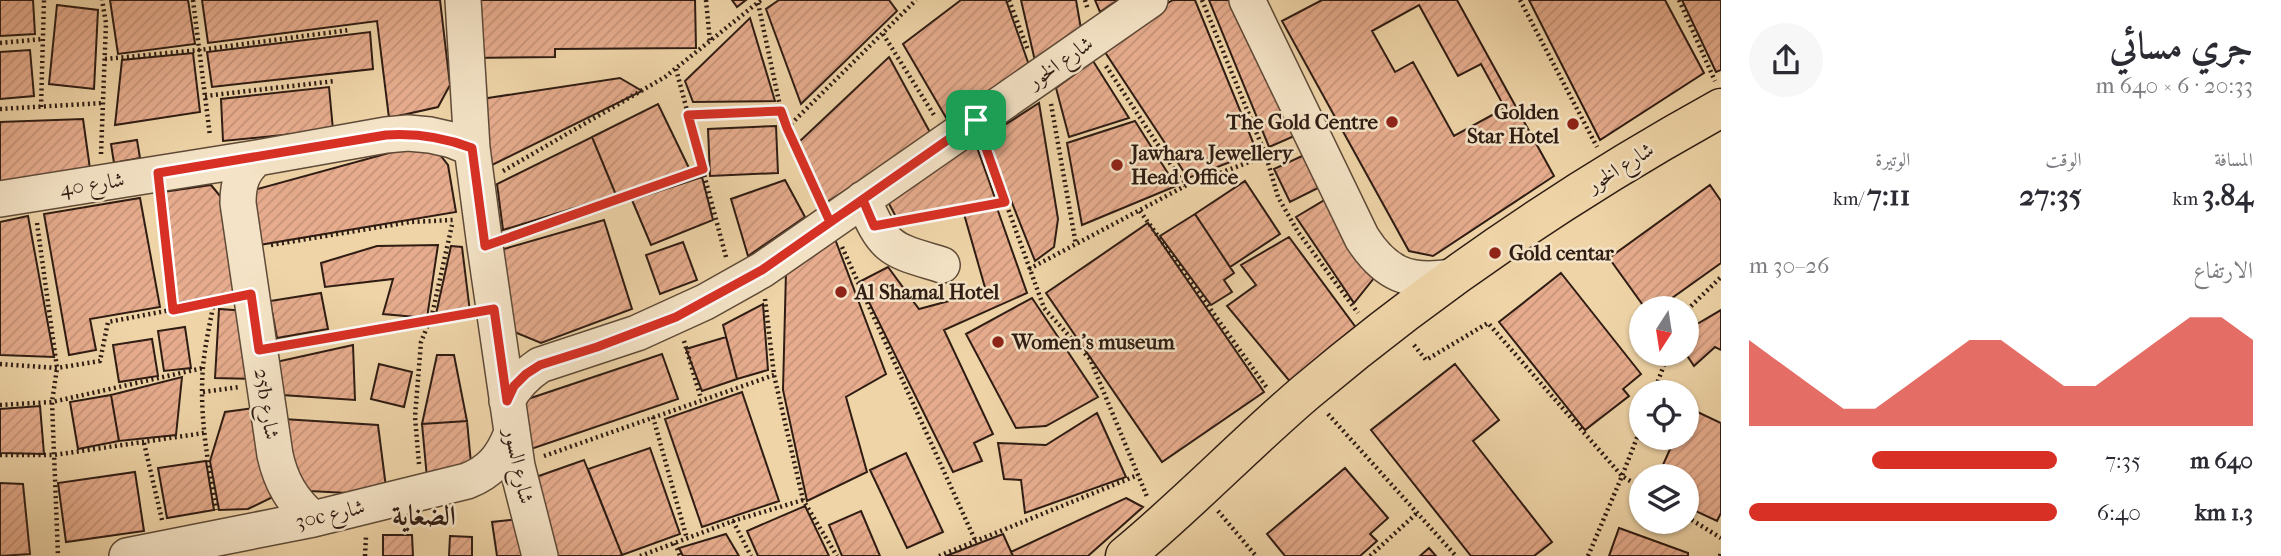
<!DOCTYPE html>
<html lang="ar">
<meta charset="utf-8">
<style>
body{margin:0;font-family:"IM FELL French Canon",Amiri,serif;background:#f7f7f7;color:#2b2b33;direction:rtl;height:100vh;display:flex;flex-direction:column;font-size:26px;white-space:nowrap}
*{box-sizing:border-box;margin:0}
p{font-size:23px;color:#7c7c81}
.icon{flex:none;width:38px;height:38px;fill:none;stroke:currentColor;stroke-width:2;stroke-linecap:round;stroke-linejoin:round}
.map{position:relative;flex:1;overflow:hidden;direction:ltr}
.drawer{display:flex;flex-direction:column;background:#fff;width:560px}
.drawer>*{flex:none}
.needle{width:46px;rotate:192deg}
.buttons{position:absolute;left:1629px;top:296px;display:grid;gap:14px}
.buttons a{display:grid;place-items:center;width:70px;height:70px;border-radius:50%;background:#fff;box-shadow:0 2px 5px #0004;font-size:35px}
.pin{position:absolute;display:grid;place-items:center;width:60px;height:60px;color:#fff;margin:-30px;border-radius:14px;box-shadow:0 4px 10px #0006}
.round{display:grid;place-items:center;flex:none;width:74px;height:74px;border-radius:37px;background:#f7f7f7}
.summary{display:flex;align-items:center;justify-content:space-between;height:119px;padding:0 28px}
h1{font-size:38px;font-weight:700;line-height:52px}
.figures{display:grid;grid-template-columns:repeat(3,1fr);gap:10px;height:119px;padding:7px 28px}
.figures div{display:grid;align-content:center}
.figures b{font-size:30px;font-weight:700}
.figures small{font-size:19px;font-weight:400}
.figures p{font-size:19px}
.chart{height:196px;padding:14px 28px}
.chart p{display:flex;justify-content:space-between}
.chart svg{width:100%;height:126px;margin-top:7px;fill:#d93025;opacity:.7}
ul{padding:0 28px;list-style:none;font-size:23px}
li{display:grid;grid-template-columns:112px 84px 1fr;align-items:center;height:52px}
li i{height:18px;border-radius:9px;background:#d93025}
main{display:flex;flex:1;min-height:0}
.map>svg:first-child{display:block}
</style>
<main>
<section class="drawer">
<div class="summary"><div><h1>جري مسائي</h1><p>20:33 · 6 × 640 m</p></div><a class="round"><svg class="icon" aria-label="share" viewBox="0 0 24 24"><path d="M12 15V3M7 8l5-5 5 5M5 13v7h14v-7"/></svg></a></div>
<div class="figures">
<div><p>المسافة</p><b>3.84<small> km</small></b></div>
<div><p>الوقت</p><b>27:35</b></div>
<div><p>الوتيرة</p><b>7:11<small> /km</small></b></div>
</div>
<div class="chart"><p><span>الارتفاع</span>26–30 m</p>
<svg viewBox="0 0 160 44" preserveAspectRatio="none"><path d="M0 44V14L10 22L20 30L30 38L40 38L50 30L60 22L70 14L80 14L90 22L100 30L110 30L120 22L130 14L140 6L150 6L160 14V44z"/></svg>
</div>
<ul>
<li><b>640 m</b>7:35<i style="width:60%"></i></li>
<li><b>1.3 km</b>6:40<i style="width:100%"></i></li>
</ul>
</section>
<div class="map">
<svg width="1721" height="556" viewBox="0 0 1721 556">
<defs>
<pattern id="building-hatch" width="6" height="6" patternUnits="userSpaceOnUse" patternTransform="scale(1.75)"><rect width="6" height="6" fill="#e6ac8d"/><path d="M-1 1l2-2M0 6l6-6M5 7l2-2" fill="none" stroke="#c69379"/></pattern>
</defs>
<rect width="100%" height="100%" fill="#eed4a7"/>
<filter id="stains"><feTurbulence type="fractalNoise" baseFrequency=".00286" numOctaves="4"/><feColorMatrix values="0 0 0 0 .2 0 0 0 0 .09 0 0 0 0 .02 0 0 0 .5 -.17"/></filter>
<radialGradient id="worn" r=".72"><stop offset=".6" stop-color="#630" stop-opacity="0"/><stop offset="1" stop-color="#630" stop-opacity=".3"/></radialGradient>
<path fill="url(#building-hatch)" stroke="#2f1c13" stroke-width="2" fill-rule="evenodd" d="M0 0H33L35 34 0 36Z
M110 0H188L195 44 118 54Z
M202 0H440L450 85 438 107 389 118 377 21 208 43Z
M471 0H695L696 48 555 49V57L471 58Z
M732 0H746L737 7Z
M779 0H889L897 11 801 104 766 9Z
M961 0H1006L1029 65 948 121 903 44Z
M1021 0H1076L1081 29 1035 61Z
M1095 0H1118L1100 12Z
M1173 0H1195L1257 152 1188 178 1099 43Z
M1209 0H1242L1308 130 1269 147Z
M1322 0H1457L1554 176 1433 256 1409 251 1282 21ZM1419 5 1458 76 1481 64 1505 108 1454 136 1413 62 1395 72 1372 31Z
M1529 0H1665L1704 73 1600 140Z
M1682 0H1721V70L1716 72Z
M57 5 98 10 94 89 49 84Z
M750 18 775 101 693 102 685 81Z
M370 32 373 69 212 87 207 52Z
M30 50 34 96 0 99V52Z
M193 53 200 112 115 125 122 60Z
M889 57 932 136 827 202 799 142Z
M1093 61 1129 118 1069 137 1056 88Z
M620 78 642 91 488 167 481 99Z
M329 87 333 130 223 141 221 99Z
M1039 103 1058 219 1054 247 1035 261 986 137Z
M658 104 689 168 616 195 592 137Z
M83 119 91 176 0 189V122Z
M1135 121 1176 186 1082 225 1067 143Z
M776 126 778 173 710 176 708 129Z
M592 137 616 195 503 230 497 184Z
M974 139 995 198 896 217 887 200Z
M137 140 140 158 114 163 111 144Z
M418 145 437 151 448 165 456 212 259 245 247 192Z
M1317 149 1332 181 1290 202 1274 169Z
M702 177 713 220 651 245 632 200Z
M785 180 805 217 748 256 731 199Z
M1245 181 1280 234 1230 267 1195 214Z
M211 185 225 202 243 291 178 303 163 192Z
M1710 185 1721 201V263L1658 308H1645L1609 258Z
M1333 195 1378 273 1354 303 1296 217Z
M140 198 160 307 90 319 96 350 69 355 44 214Z
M997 208 1027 293 944 330 993 434 974 443 982 461 953 472 859 282 888 267 919 309 986 291 964 214Z
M1195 214 1234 273 1224 280 1232 292 1211 305 1160 236Z
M28 216 54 357 0 355V222Z
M604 220 632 309 541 343 507 329 497 251Z
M1148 223 1264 392 1162 462 1046 293Z
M1289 237 1360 333 1292 384 1227 306 1256 285 1241 265Z
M835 239 886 374 846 397 867 472 807 501 783 390 786 271Z
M683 242 697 280 660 294 646 255Z
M438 245 427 318 383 314 393 279 325 287 321 263 377 246Z
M451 246 462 247 470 312 436 314Z
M1561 273 1641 374 1623 389 1629 396 1585 430 1499 322Z
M321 293 328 329 277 338 270 301Z
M1032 298 1098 397 1046 426 1016 428 966 334Z
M763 304 768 370 737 379 723 325Z
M219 309 248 311 258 379 215 378Z
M1721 310V350L1715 347 1694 366 1686 354 1687 330Z
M185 327 191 368 164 371 158 331Z
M726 337 737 379 702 391 686 349Z
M152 339 158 376 119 382 113 345Z
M353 345 355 400 282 395 276 362Z
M662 354 678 399 531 449 516 403Z
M437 355H454L467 421 422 424Z
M379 364 412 372 404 407 371 399Z
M1455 364 1499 420 1473 441 1552 542 1534 556H1471L1371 430Z
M182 377 176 435 119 441 111 395Z
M742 392 779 501 702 527 665 419Z
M111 395 119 441 78 449 70 402Z
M40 406 44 454 0 453V409Z
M262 407 273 497 248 509 219 510 210 461 225 412Z
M1689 408 1721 423V513L1717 521 1687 507V476H1658L1675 438H1687V412Z
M1097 413 1126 477 1025 513 1021 480 1004 479 998 443 1046 445Z
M283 419 378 425 387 495 309 491 291 469Z
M467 421 472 474 427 478 422 424Z
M650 448 680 534 622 555 588 469Z
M906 453 943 532 907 548 870 470Z
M584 460 622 555 619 556H554L536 477Z
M206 461 214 510 167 518 158 468Z
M1345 468 1388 518 1370 534 1377 541 1360 556H1285L1267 534Z
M135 472 144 531 66 542 58 483Z
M0 483 23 484 30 554 0 556Z
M1126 498 1143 507 1088 556H1013L1011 552Z
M805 506 829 556H758L747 531Z
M861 511 880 556H842L829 525Z
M519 519 523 556H497L492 522Z
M1619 528 1688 553V556H1609Z
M726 534 739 556H683L679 548Z
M1003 534 1013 556H946Z
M383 535H412L413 556H383Z
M450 536 472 537V556H449Z
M1429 548 1436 556H1420Z"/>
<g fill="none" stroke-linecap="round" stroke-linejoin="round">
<g stroke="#5f4a38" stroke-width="38">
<path id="minor" d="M463 0 472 148 485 246 517 466 540 556
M1247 0 1362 238C1385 274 1409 284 1451 277
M257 158C242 171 238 183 238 203L275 455C281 482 292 501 313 519
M0 199 257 158 386 135 408 133 430 135 452 140 472 148
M863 199C885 251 890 249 942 265
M507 401C515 385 525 375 540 365L637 333 705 302 762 270 1150 0
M127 556 313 519 467 481C490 472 502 458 511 435"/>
</g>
<g stroke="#2f1c13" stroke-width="41">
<path id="major" d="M1125 556C1188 504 1244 445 1306 392 1434 284 1574 189 1721 108"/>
</g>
<path stroke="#2f1c13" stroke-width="4.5" stroke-dasharray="2 3.5" stroke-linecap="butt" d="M193 0 210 136
M706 0 710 42
M1009 0 1028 50
M1085 0 1088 10
M1202 0 1266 156 1278 197 1298 232 1358 313
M1520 0 1597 147
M1679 0 1715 81
M758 3 781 111 787 128 819 198
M883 34 934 115
M0 43 43 39
M105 59 199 50 349 30
M1106 66 1185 186
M676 69 726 257
M205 96 335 81
M1051 104 1076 245
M41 107 44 0
M0 109 103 103
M689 115 781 111
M787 128 916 0
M986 148 1044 308 1090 359 1148 499
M101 154 106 23 102 0
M503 171 665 77 761 0
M161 203 173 310
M1140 211 1267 388
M906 220 1005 202
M37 223 57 368 52 402 58 556
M512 237 703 169
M271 245 410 222 453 220
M842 247 976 542
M1029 269 1185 186 1287 148
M765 299 774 375 803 500 837 556
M214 302C210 323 205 345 203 367 199 415 208 463 216 510
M1687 310 1721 277
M684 341 701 399
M287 345 468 313
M1414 345 1426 360 1488 323 1622 476 1642 488
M0 364 57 368 100 361 108 322 223 300
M203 392 239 387
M1654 392 1668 354
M0 405 52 402 203 368
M1328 414 1456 556
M653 417 687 539
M144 443 162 520
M0 455H54L204 433
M544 456 774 375
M419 464 415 417 421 342 432 315 452 225
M1218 511 1256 556
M1687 517 1721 538
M733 521 751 556
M675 543 680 556
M365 556 366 536
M640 556 733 521 803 500
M939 556 1138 475
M1370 556 1417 513
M1588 556 1622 476 1642 425
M1720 556 1721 551"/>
<use href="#minor" stroke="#f4e3c6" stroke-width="35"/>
<use href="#major" stroke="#eed4a7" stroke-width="38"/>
</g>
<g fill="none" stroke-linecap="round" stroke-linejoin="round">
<g stroke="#fff" stroke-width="14">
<path id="route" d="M976 120 762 270 676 317 597 347 540 365 526 374 514 386 507 401 494 309 259 350 251 294 173 310 158 173 386 135C417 133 443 137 472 148L485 246 703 169 688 115 781 111 787 128 830 222 863 200 874 226 1005 202 976 120"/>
</g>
<use href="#route" stroke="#d93025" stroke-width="9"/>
</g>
<g fill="#8f2418" stroke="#f4e3c6" stroke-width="2.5">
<circle cx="1392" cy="122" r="7"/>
<circle cx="1573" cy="124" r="7"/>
<circle cx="1117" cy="165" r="7"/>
<circle cx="1495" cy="253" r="7"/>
<circle cx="841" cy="292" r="7"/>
<circle cx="998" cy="342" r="7"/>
</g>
<g text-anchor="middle" stroke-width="5" stroke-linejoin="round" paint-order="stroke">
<g font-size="21" fill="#2f1c13" stroke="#f4e3c6">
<text transform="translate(1060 62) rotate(-35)" y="7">شارع الخور</text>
<text transform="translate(1620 167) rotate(-32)" y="7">شارع الخور</text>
<text transform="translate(92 184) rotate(-9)" y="7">شارع 40</text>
<text transform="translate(267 404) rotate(81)" y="7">25b شارع</text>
<text transform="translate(519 466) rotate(78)" y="7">شارع السور</text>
<text transform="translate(330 514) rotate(-13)" y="7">30c شارع</text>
</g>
<g font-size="21" font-weight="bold" fill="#2f1c13" stroke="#f4e3c6" text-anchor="start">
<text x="1559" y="119" text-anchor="end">Golden<tspan x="1559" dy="24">Star Hotel</tspan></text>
<text x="1378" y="129" text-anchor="end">The Gold Centre</text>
<text x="1131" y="160">Jawhara Jewellery<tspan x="1131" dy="24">Head Office</tspan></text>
<text x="1509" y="260">Gold centar</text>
<text x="855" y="299">Al Shamal Hotel</text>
<text x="1012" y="349">Women's museum</text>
</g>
<g font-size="28" font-weight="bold" fill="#2f1c13" stroke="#f4e3c6">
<text x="424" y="525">الضغاية</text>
</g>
</g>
<rect width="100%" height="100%" filter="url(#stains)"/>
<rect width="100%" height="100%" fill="url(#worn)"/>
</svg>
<div class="buttons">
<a><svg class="needle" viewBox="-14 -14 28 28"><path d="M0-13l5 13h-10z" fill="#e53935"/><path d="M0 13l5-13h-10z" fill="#7c7c81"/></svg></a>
<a><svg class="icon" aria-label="locate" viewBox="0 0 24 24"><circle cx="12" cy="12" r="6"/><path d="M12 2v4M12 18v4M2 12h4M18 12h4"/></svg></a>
<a><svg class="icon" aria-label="layers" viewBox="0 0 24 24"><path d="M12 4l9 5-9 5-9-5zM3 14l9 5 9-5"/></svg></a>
</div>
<div class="pin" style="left:976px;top:120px;background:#1e9e55"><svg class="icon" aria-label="arrive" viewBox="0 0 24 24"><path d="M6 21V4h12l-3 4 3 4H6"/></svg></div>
</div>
</main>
